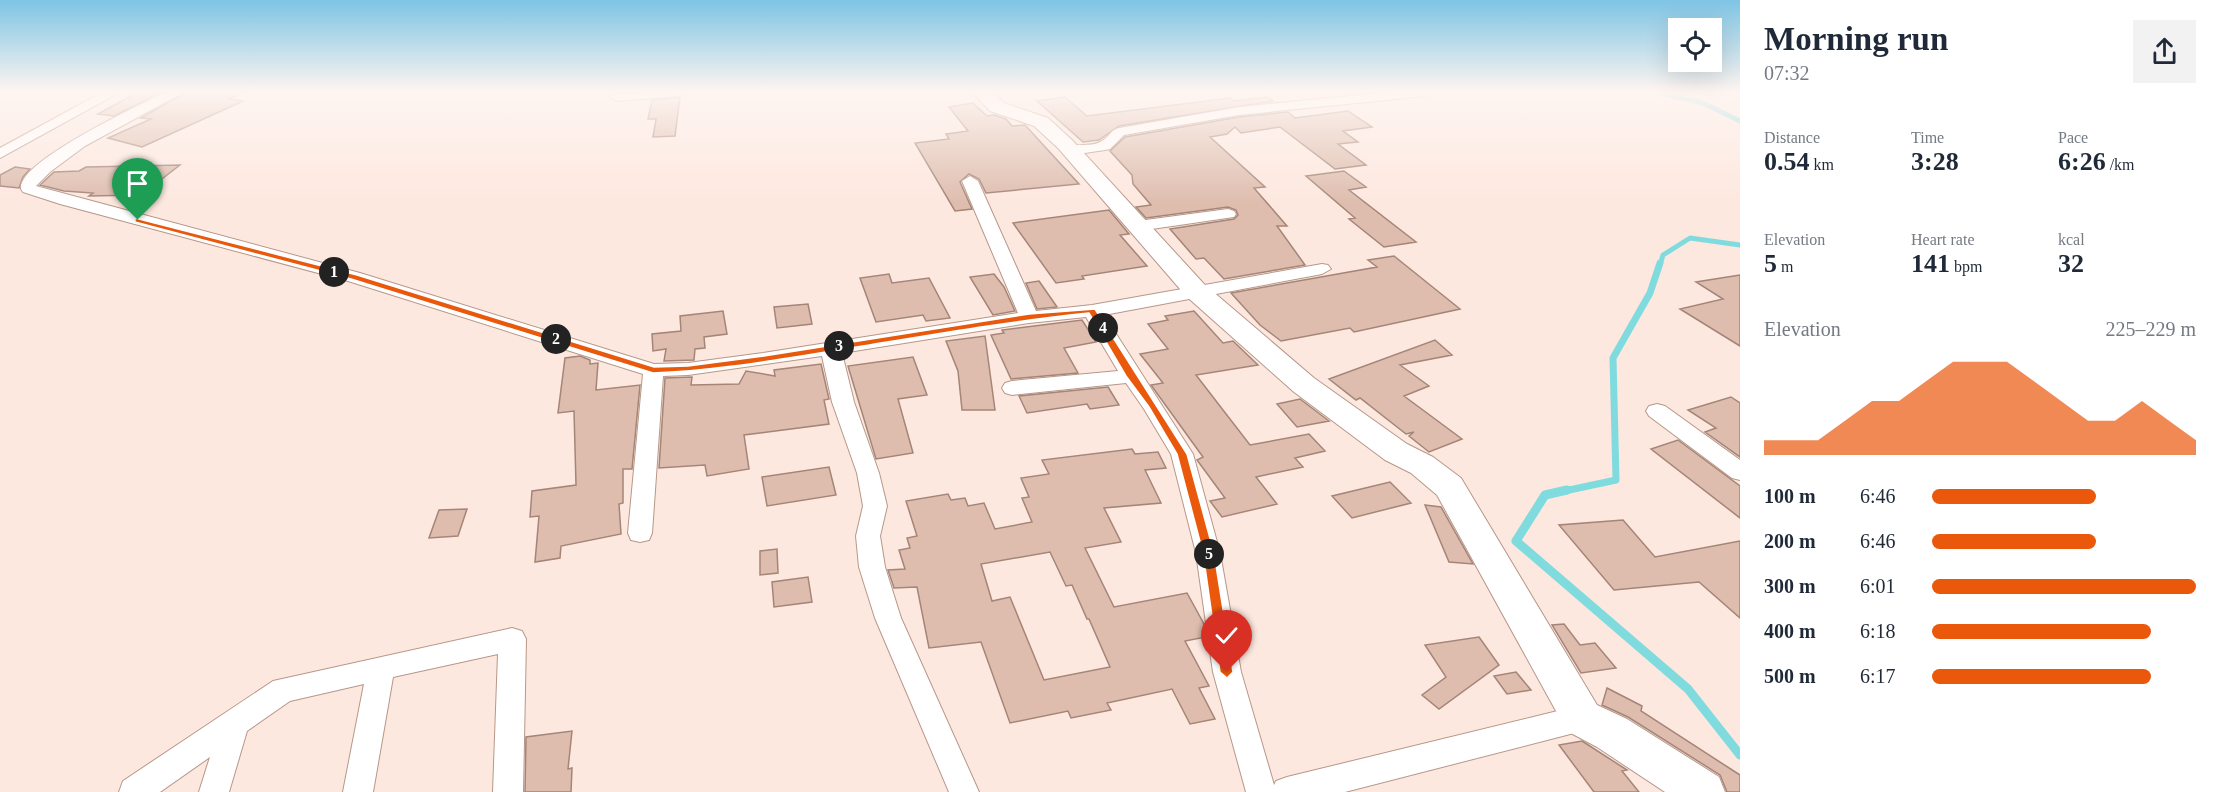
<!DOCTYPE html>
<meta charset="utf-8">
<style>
body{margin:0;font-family:Georgia,serif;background:#f2f2f3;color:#1f2937;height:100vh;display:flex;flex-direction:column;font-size:22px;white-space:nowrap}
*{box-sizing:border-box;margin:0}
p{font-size:20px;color:#747a83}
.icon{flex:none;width:33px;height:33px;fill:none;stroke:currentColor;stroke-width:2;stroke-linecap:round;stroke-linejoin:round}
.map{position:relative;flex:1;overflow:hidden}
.sheet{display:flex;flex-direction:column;background:#fff;width:480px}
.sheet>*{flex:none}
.buttons{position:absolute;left:1668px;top:18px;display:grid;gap:12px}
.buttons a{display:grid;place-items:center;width:54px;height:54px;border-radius:0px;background:#fff;box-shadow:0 6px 24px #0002;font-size:30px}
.pin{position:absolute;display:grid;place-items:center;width:51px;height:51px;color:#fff;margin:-62px -26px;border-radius:50% 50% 50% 0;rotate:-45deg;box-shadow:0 0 6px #0007}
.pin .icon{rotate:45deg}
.km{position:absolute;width:30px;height:30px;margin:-15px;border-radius:50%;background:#222;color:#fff;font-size:16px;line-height:30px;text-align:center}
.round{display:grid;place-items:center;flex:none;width:63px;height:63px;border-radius:0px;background:#f2f2f3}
.headline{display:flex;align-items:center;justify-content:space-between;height:102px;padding:0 24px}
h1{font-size:33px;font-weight:600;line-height:45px}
.figures{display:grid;grid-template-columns:repeat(3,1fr);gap:9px;height:102px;padding:6px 24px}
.figures div{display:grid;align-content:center}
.figures b{font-size:26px;font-weight:600}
.figures small{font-size:16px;font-weight:400}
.figures p{font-size:16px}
.chart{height:168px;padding:12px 24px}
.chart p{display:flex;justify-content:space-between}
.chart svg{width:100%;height:108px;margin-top:6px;fill:#ea580c;opacity:.7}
ul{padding:0 24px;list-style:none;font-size:20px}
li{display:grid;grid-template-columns:96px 72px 1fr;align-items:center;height:45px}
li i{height:15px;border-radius:8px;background:#ea580c}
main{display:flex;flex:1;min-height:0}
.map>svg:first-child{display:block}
</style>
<main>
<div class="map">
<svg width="1740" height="792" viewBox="0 0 1740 792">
<rect width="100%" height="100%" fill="#fde8df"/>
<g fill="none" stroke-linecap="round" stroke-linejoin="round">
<path stroke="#80dbde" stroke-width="5" d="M1655 92 1703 103 1740 121
M1660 265 1663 255 1690 238 1740 245"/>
<path stroke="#80dbde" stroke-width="7" d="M1560 492 1616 480 1613 358 1650 293 1660 263"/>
<path stroke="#80dbde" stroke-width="9" d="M1567 490 1545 495 1516 541 1688 689 1740 755"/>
</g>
<path fill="#debdae" stroke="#a48577" stroke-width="1.5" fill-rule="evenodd" d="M138 92H162L114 116 98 114Z
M186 92H243L230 99 243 101 142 147 108 138 151 119 141 118Z
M680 97 675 136 653 137 656 119H648L652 100Z
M1065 97 1087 116 1230 98 1234 101 1267 97 1273 101 1119 126 1099 140 1083 142 1037 101Z
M973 103 987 116 994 115 1006 119 1012 126 1025 125 1079 184 986 193 979 179 969 174 960 182 972 209 955 211 915 143 949 139 946 134 968 131 949 107Z
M1348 111 1372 127 1343 131 1358 142 1338 144 1366 165 1335 169 1280 127 1241 133 1235 127 1227 134 1210 137 1265 187 1254 188 1287 226H1277L1305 265 1224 279 1204 258 1196 259 1170 229 1234 219 1238 215 1236 210 1228 207 1146 218 1136 207 1151 205 1133 184 1132 175 1110 151 1125 137 1239 117 1288 112 1295 118Z
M180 165 141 195 89 196 93 193 64 191 40 185 54 172 79 171 86 167Z
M15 167 30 169 23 177 19 188 0 186V175Z
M1344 171 1366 187 1349 190 1416 242 1384 247 1349 219 1355 218 1306 176Z
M1109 210 1129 234 1120 235 1147 266 1082 276 1084 279 1056 283 1013 223Z
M1394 256 1460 309 1354 332 1350 328 1281 341 1260 325 1231 293 1377 267 1368 260Z
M889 274 892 283 929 278 950 318 926 321 923 315 876 322 860 278Z
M994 274 1004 287 1015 311 993 315 970 277Z
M1740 275V346L1680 309 1723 299 1696 282Z
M1039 281 1057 307 1037 309 1026 283Z
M808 304 812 324 777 328 774 307Z
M723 311 727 334 704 337 705 348 695 349 694 360 664 361 666 349 653 351 652 334 681 331 680 316Z
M1194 311 1223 343 1233 341 1258 365 1196 375 1250 445 1309 434 1325 451 1295 458 1303 467 1256 477 1277 504 1222 517 1210 501 1225 498 1197 460 1203 457 1151 385 1163 383 1140 354 1168 349 1148 324 1168 320 1165 316Z
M1082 320 1096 342 1064 348 1078 373 1011 379 991 335 1004 333 1002 330Z
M985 336 995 410H962L958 371 946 341Z
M1435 340 1452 355 1400 365 1429 386 1404 396 1462 439 1429 452 1409 436 1414 432 1406 434 1360 398 1356 400 1329 379Z
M580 356 590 360V364L598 363 596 390 640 385 632 469H623V503L619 504 621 534 561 546 560 558 535 562 539 516 530 517 532 491 576 485 574 411 558 413 565 358Z
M913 357 927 395 898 399 913 453 876 459 848 366Z
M821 364 829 399 824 400 829 424 744 435 749 469 707 476 705 465 659 468 665 378 692 377 691 385 739 384 746 371 775 376 774 370Z
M1108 387 1119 405 1090 409 1087 404 1027 413 1019 396Z
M1731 397 1740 403V457L1705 432 1716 428 1688 410Z
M1300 399 1329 421 1297 427 1277 404Z
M1678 440 1740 486V518L1651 449Z
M1132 449 1135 454 1158 452 1166 468 1145 470 1161 503 1104 508 1121 542 1085 548 1114 607 1187 593 1204 624 1206 637 1185 641 1209 686 1199 688 1215 719 1190 724 1172 689 1107 703 1111 710 1071 718 1068 711 1010 723 981 642 929 648 917 587 894 588 888 570 905 569 899 550 910 548 907 538 917 536 906 501 948 494 951 500 965 498 968 506 984 503 995 529 1032 522 1022 498 1029 497 1021 478 1049 474 1042 460ZM1050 552 1066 586 1072 585 1087 619H1089L1110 667 1044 680 1010 597 992 601 981 564Z
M829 467 836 495 767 506 762 477Z
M1390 482 1411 503 1352 518 1332 496Z
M1425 505 1441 507 1473 564 1449 562Z
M467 509 458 536 429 538 439 510Z
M1623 520 1655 557 1740 541V618L1699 582 1614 590 1559 525Z
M777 549 778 573 760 575V551Z
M808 577 812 602 774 607 772 582Z
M1564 624 1580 645 1595 643 1616 668 1581 673 1552 625Z
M1479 637 1499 665 1439 709 1422 695 1446 677 1425 645Z
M1516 672 1531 690 1507 694 1494 676Z
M1607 688 1642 706 1641 711 1740 775V792H1727L1720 775 1628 717 1602 705Z
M572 731 568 769 572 768 571 792H525L526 737Z
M1582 741 1627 770 1622 771 1639 792H1594L1559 745Z"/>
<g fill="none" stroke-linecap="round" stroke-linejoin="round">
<g stroke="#b79789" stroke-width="2">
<path id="street" d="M103 92H120L0 158V148Z
M167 92H184L85 146 50 172 36 186 360 273 654 364 688 363 763 353 1018 313 962 181 970 176 978 181 1036 311 1092 305 1322 264 1328 265 1331 269 1322 274 1104 315 1193 454 1220 553 1241 672 1274 785 1276 781 1287 777 1582 705 1592 709 1597 718 1592 727 1582 731 1345 792H1246L1213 672 1196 553 1171 454 1144 409 1126 383 1012 395 1005 393 1002 388 1005 383 1012 381 1118 371 1086 317 1029 323 842 353 854 402 879 473 887 506 880 536 885 567 901 618 979 792H949L875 618 859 567 856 536 863 506 857 473 832 402 822 356 688 375 663 376 652 533 649 540 640 542 631 540 628 533 643 374 348 281 60 204 23 192 21 189C16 162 143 103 167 92Z
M685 92 678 96 617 101 610 97 612 94Z
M1388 92H1433L1426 96 1239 115 1124 135 1110 149 1105 150 1071 155 1064 151C1073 141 1089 148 1100 142 1108 139 1110 130 1119 128L1239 107Z
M1228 209 1234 211 1236 214 1234 217 1138 231 1130 226 1138 221Z
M1657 404 1665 406 1740 460V480L1732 478 1649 416 1646 411 1649 406Z
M512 628 522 631 526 639 523 792H493L498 654 393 677 373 792H343L364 684 290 701 247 731 229 792H199L210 757 160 792H119L123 781 273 681Z"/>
</g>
<g stroke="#b79789" stroke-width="2">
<path id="secondary" d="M972 92H992L1004 103 1048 118 1072 140 1204 284 1314 378 1407 444 1433 457 1461 478 1597 705 1627 719 1719 777 1725 792H1665L1597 747 1567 731 1437 495 1411 473 1385 460 1294 392 1186 296 1058 148 1034 126 990 111Z"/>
</g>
<use href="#street" fill="#fff" fill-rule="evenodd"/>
<use href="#secondary" fill="#fff" fill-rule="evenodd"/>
</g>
<linearGradient id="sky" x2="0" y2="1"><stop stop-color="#7ec4e4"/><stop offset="0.45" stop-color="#fef5f1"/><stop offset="1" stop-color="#fef5f1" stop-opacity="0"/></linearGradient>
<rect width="1740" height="203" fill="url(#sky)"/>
<path fill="#ea580c" stroke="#fff" stroke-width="1.5" d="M135 218 357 275 654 367 688 366 764 356 1029 314 1095 309 1187 454 1214 553 1233 672 1227 678 1220 672 1203 553 1177 454 1149 407 1126 376 1089 313C1001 322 914 338 826 352 769 361 712 371 653 373L351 279 135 222Z"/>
</svg>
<div class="buttons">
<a><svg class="icon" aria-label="locate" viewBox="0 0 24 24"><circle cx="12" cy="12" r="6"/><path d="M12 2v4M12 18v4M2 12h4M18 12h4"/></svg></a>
</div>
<div class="pin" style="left:138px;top:220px;background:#1e9e55"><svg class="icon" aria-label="arrive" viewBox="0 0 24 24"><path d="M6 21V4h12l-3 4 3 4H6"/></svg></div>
<div class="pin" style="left:1227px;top:672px;background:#d93025"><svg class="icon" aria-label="check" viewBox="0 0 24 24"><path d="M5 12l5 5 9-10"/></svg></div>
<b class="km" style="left:334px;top:272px">1</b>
<b class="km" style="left:556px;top:339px">2</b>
<b class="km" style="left:839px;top:346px">3</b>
<b class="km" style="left:1103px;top:328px">4</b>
<b class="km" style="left:1209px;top:554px">5</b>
</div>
<section class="sheet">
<div class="headline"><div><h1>Morning run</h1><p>07:32</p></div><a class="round"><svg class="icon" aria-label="share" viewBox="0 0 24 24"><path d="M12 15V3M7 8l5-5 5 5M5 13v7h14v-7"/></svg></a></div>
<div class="figures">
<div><p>Distance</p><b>0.54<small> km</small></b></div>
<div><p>Time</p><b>3:28</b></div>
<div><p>Pace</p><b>6:26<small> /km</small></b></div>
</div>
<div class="figures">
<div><p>Elevation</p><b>5<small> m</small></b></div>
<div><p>Heart rate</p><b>141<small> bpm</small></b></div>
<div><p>kcal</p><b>32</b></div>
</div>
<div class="chart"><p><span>Elevation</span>225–229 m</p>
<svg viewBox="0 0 160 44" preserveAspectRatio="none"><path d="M0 44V38L10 38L20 38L30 30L40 22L50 22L60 14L70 6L80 6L90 6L100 14L110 22L120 30L130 30L140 22L150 30L160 38V44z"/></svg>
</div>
<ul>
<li><b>100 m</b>6:46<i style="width:62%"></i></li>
<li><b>200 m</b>6:46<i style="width:62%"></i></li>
<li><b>300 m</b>6:01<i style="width:100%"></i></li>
<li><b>400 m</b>6:18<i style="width:83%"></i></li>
<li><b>500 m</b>6:17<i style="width:83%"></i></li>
</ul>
</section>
</main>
